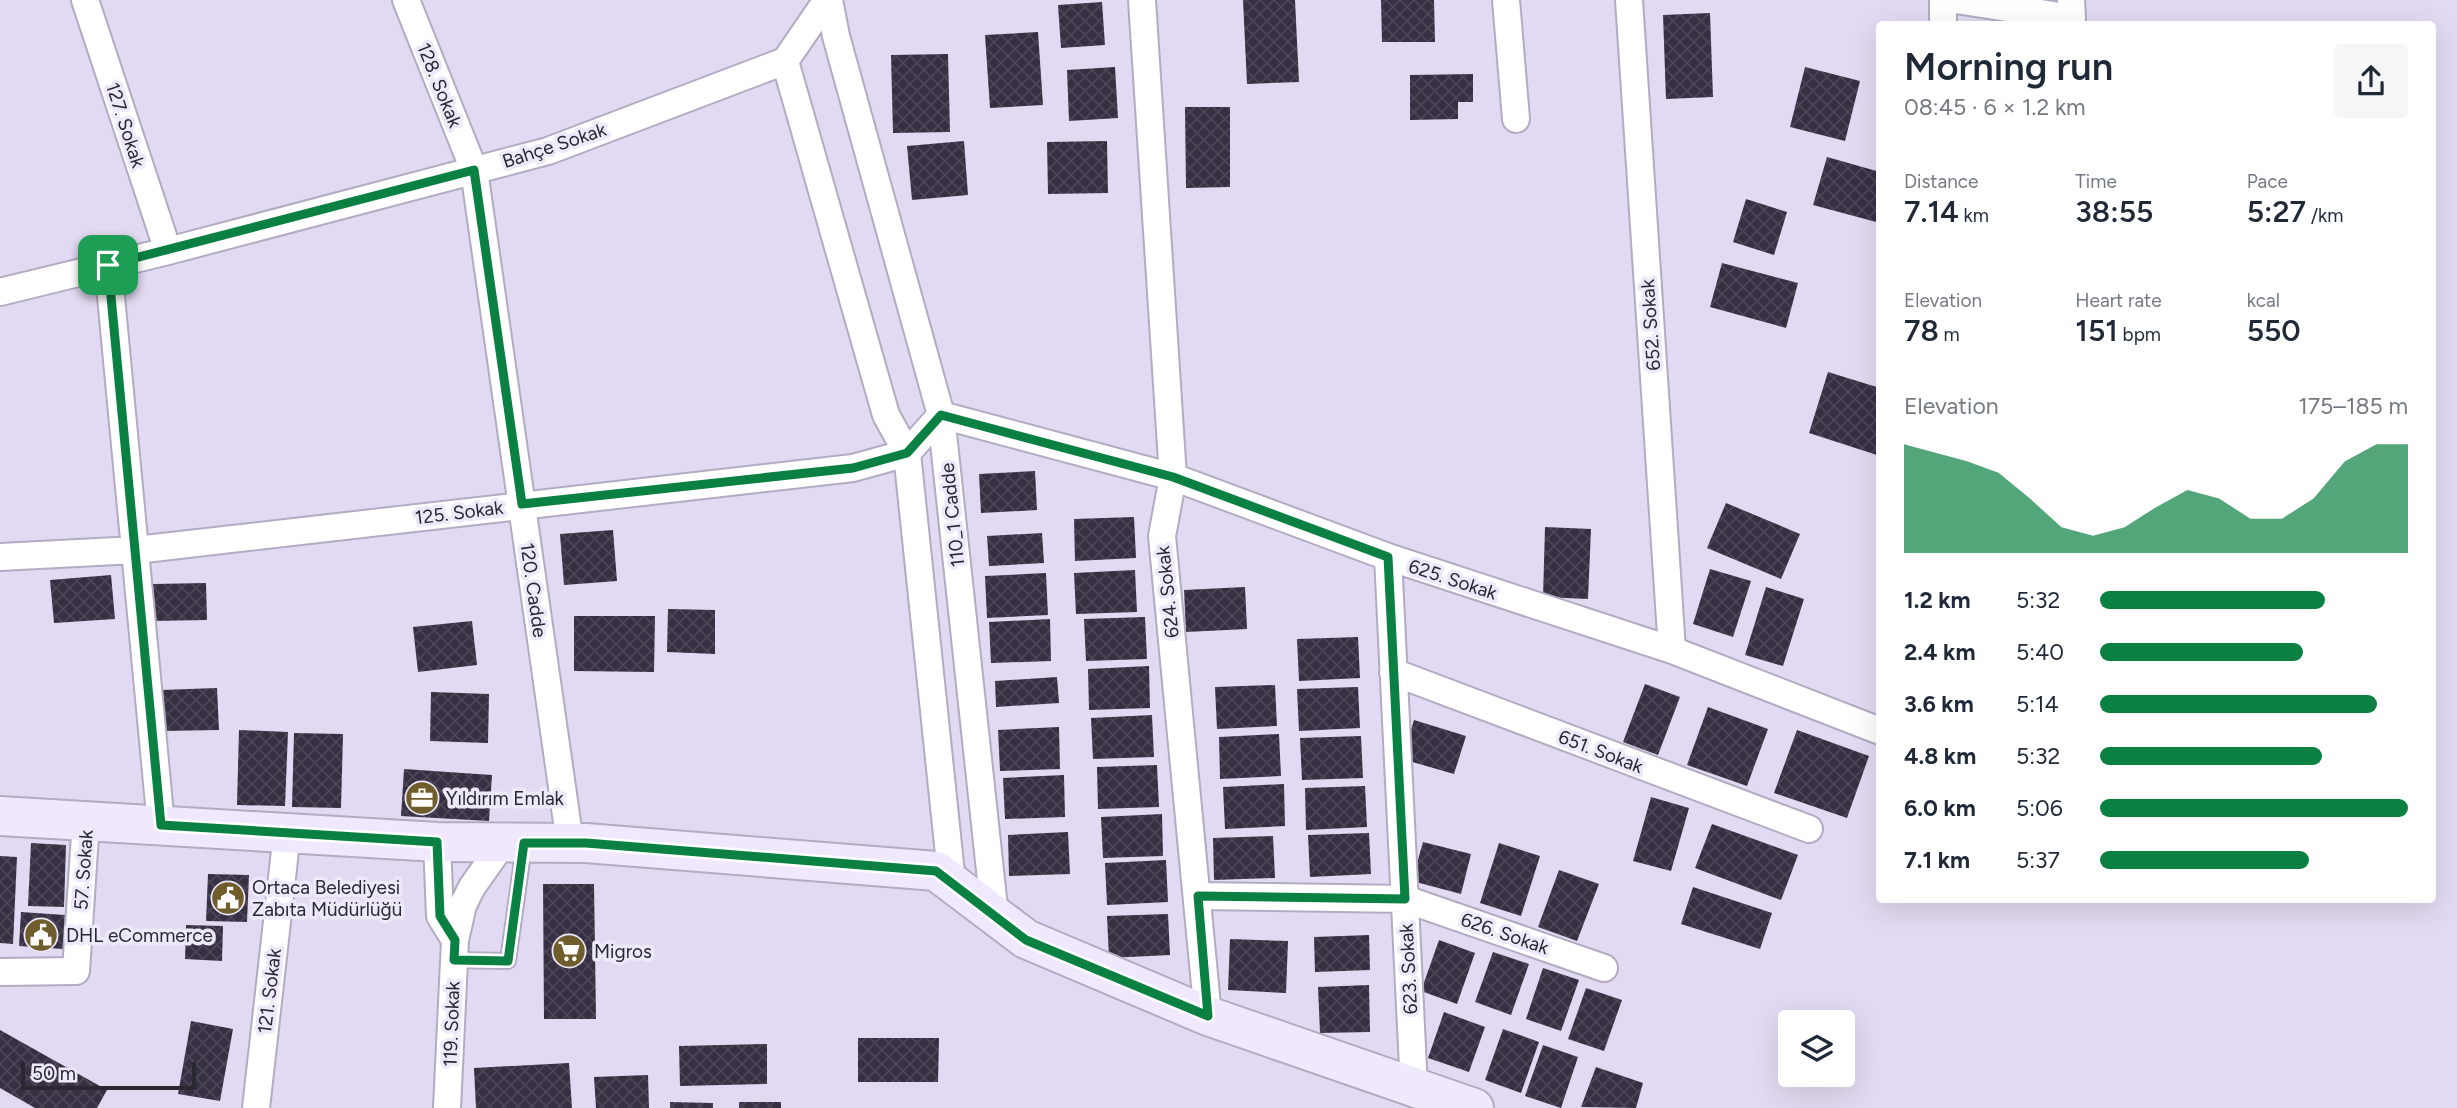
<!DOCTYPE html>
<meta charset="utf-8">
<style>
body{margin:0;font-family:Figtree,sans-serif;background:#f6f6f7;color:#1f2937;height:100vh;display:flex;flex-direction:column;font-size:26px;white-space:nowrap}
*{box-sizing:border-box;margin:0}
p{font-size:23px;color:#747a83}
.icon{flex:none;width:38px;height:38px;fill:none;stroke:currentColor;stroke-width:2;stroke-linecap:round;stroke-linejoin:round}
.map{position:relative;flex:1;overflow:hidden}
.side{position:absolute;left:1876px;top:21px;width:560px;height:882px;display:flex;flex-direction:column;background:#fff;border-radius:7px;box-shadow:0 7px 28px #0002}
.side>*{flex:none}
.fabs{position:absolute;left:1778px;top:1010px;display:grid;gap:14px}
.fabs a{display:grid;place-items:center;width:77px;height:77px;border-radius:7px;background:#fff;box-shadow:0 7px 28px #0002;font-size:35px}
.scale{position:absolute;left:21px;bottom:18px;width:175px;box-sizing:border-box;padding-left:7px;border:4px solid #29272f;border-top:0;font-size:19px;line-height:24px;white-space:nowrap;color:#29272f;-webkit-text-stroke:5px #eee8fb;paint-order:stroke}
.pin{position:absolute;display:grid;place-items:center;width:60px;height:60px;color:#fff;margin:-30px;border-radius:14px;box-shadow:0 4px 10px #0006}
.round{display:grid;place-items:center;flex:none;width:74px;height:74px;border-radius:7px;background:#f6f6f7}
.summary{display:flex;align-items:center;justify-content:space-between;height:119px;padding:0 28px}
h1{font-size:38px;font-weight:600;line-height:52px}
.figures{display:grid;grid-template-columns:repeat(3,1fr);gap:10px;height:119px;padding:7px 28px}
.figures div{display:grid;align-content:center}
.figures b{font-size:30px;font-weight:600}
.figures small{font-size:19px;font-weight:400}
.figures p{font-size:19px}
.chart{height:196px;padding:14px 28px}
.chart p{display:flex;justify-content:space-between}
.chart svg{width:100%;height:126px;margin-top:7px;fill:#0b8043;opacity:.7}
ul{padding:0 28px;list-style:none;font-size:23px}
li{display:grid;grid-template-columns:112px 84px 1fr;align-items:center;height:52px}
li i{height:18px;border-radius:9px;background:#0b8043}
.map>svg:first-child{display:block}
</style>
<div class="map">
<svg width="2457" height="1108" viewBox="0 0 2457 1108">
<defs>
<pattern id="building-cross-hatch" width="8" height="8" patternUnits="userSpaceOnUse" patternTransform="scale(1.75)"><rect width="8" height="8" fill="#373043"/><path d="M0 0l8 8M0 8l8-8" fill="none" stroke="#4b4556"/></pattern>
</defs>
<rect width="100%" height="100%" fill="#e2daf2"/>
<path fill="url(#building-cross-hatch)" d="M1243 0H1295L1299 82 1247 84Z
M1381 0H1434L1435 42H1382Z
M1102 2 1105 45 1061 48 1058 5Z
M1710 13 1713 97 1666 99 1663 15Z
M1038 32 1043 105 990 108 985 35Z
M948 54 950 132 893 133 891 55Z
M1115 67 1118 118 1069 121 1067 70Z
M1805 67 1860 81 1845 141 1790 127Z
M1473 74V102H1458V119L1410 120V75Z
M1185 107H1230V187L1186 188Z
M964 141 968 195 912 200 907 146Z
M1107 141 1108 193 1048 194 1047 142Z
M1827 157 1880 172V223L1813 205Z
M1746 199 1787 212 1774 255 1733 242Z
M1722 263 1798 283 1786 328 1710 307Z
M1828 372 1880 388V456L1809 433Z
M1035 471 1037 510 981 513 979 474Z
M1726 503 1800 534 1781 579 1707 548Z
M1134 517 1136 558 1075 561 1074 519Z
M1545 527 1591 529 1588 599 1543 597Z
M613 530 617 581 564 585 560 534Z
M1042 533 1044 563 989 566 987 536Z
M1710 569 1751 581 1733 637 1693 624Z
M1135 570 1137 612 1076 614 1074 573Z
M1046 573 1048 615 987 618 985 576Z
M111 575 115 619 54 623 50 580Z
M206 583 207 620 153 621V584Z
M1245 587 1247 629 1186 632 1184 590Z
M1766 587 1804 599 1783 666 1745 655Z
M668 609 715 610V654L667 652Z
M574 616H655L654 672 574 671Z
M1145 617 1147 659 1086 661 1084 619Z
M1050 619 1051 661 991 663 989 622Z
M472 621 477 665 418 672 413 627Z
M1358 637 1360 678 1299 681 1297 639Z
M1149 666 1150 708 1089 710 1088 669Z
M1057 677 1059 703 996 707 995 681Z
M1645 684 1680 697 1658 755 1623 742Z
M1275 685 1277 726 1217 729 1215 687Z
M1358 687 1360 728 1299 731 1297 689Z
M217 688 219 730 163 731 161 690Z
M431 692 489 694 488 743 430 741Z
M1708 707 1768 729 1747 786 1687 765Z
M1152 715 1154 757 1093 759 1091 718Z
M1414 720 1466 736 1454 774 1402 759Z
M1059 727 1060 769 1000 771 998 730Z
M239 730 288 732 285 806 237 805Z
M1797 730 1869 756 1847 818 1774 793Z
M294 733 343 734 341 808 292 807Z
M1279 734 1281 776 1220 779 1219 737Z
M1361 736 1363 778 1302 780 1300 738Z
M1157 765 1159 807 1098 809 1097 767Z
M404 769 492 775 489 821 401 816Z
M1064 775 1065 817 1005 819 1003 778Z
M1284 784 1285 826 1225 829 1223 787Z
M1365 786 1367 827 1306 830 1305 788Z
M1651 797 1689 808 1671 871 1633 861Z
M1162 814 1163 856 1103 858 1101 817Z
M1712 824 1798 855 1781 900 1695 868Z
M1068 832 1070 874 1009 876 1008 835Z
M1369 833 1371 874 1310 877 1308 835Z
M1273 836 1275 878 1214 880 1213 838Z
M1423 842 1471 854 1461 894 1412 881Z
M31 843 66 845 64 907 28 906Z
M1499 843 1540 856 1521 916 1480 903Z
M0 856 17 857 13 944 0 943Z
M1166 860 1168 902 1107 905 1105 863Z
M1559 870 1599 884 1577 941 1538 927Z
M208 874 249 875 247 922 206 921Z
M543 884H594L596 1019H544Z
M1693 887 1772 913 1760 949 1681 924Z
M21 912 65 915 63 949 19 946Z
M1168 914 1170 955 1109 958 1107 916Z
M186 925 223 926 222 961 185 959Z
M1369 935 1370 970 1315 972 1314 937Z
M1230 939 1288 941 1286 993 1228 990Z
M1439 940 1475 953 1457 1004 1421 991Z
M1493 952 1529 964 1511 1015 1475 1002Z
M1543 968 1579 980 1561 1031 1526 1019Z
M1369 985 1370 1032 1320 1033 1318 987Z
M1586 988 1622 1000 1604 1051 1568 1039Z
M1444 1012 1485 1027 1469 1072 1428 1058Z
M191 1021 233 1029 220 1101 178 1094Z
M1503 1029 1539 1042 1521 1093 1485 1080Z
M0 1030 107 1090 97 1108H35L0 1088Z
M858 1038H939L938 1082H858Z
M767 1044V1084L680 1086 679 1046Z
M1543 1045 1578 1057 1561 1108 1525 1096Z
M569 1063 572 1108H476L474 1068Z
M1596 1067 1643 1083 1636 1108 1581 1107Z
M648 1075 649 1108H596L594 1077Z
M670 1102 713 1103V1108H670Z
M739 1102H781V1108H739Z"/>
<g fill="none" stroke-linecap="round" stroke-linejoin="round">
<g stroke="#b2abc1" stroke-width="18">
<path id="lane" d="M454 960 508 961 524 846"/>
</g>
<g stroke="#b2abc1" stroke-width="30">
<path id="street" d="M85 0 168 251
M406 0 474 170 570 843
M829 0 836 36 941 415 995 917
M1142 0 1173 477 1162 536 1208 1016
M1506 0 1516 119
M1629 0 1672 650
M1943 0V24
M1956 0 2072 18 2071 0
M785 61 886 415 907 453 952 883
M108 265 161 825
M0 292 168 251 548 151 785 61 827 0
M0 557 136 550 853 468 907 453 941 415 1173 477 1388 557 1672 650 1880 731
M1388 557 1414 1088
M1393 672 1809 829
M437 842 440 916 455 940
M1198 896 1405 899 1604 968
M0 972 76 971 86 820
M256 1108 287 833
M447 1108 455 940 463 905 472 887 503 843"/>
</g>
<g stroke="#b2abc1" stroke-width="42">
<path id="secondary" d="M0 816 437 842 586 843 936 871 1026 939 1208 1016 1474 1108"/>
</g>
<use href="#lane" stroke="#fff" stroke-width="14"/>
<use href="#street" stroke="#fff" stroke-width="26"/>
<use href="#secondary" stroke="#f0e9fd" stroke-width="38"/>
</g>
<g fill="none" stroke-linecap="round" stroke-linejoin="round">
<g stroke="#fff" stroke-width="14">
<path id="route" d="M474 170 522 504 853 468 907 453 941 415 1173 477 1388 557 1405 899 1198 896 1208 1016 1026 940 936 871 586 843H524L508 961 454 960 455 940 440 916 437 842 161 825 108 265Z"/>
</g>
<use href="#route" stroke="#0b8043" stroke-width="9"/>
</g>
<defs>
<g id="office-disc" transform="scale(1.75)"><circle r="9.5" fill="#6f5e2c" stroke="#eee8fb"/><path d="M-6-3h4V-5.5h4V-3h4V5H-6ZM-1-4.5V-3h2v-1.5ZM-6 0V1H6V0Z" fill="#fff"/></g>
<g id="civic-disc" transform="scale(1.75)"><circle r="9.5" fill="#6f5e2c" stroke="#eee8fb"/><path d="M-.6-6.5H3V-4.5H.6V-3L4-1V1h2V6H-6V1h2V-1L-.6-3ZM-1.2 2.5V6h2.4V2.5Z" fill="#fff"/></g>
<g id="supermarket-disc" transform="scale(1.75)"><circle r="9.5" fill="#6f5e2c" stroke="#eee8fb"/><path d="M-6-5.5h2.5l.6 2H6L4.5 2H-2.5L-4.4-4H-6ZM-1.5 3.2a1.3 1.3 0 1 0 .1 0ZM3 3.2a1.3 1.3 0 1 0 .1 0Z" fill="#fff"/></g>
</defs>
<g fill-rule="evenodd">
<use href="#office-disc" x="422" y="798"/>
<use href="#civic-disc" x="228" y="898"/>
<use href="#civic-disc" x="41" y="935"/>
<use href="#supermarket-disc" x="569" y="951"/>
</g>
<g text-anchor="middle" stroke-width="7" stroke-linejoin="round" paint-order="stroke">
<g font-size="19" fill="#29272f" stroke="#eee8fb">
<text transform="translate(440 85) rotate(68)" y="7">128. Sokak</text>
<text transform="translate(126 125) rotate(72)" y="7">127. Sokak</text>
<text transform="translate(554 145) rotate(-18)" y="7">Bahçe Sokak</text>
<text transform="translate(1650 325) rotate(-94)" y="7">652. Sokak</text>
<text transform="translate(459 512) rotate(-7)" y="7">125. Sokak</text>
<text transform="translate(952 515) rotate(-96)" y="7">110_1 Cadde</text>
<text transform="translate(1453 579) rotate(18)" y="7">625. Sokak</text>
<text transform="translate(534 590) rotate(82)" y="7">120. Cadde</text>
<text transform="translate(1167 592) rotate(-96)" y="7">624. Sokak</text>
<text transform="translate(1601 751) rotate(21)" y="7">651. Sokak</text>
<text transform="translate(83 870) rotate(-86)" y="7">57. Sokak</text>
<text transform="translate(1505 933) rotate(19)" y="7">626. Sokak</text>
<text transform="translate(1408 969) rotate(-93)" y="7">623. Sokak</text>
<text transform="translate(269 991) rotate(-83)" y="7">121. Sokak</text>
<text transform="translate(451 1024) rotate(-88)" y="7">119. Sokak</text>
</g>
<g font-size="19" fill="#29272f" stroke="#eee8fb" text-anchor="start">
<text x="446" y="805">Yıldırım Emlak</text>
<text x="252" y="894">Ortaca Belediyesi<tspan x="252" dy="22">Zabıta Müdürlüğü</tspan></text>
<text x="66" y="942">DHL eCommerce</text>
<text x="594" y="958">Migros</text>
</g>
</g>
</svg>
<div class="fabs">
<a><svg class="icon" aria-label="layers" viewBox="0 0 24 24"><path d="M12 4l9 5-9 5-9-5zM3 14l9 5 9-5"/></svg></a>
</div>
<div class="scale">50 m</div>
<div class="pin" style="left:108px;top:265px;background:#1e9e55"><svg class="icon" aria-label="arrive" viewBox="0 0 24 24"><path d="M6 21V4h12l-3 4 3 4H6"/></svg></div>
<section class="side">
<div class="summary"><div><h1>Morning run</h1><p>08:45 · 6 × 1.2 km</p></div><a class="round"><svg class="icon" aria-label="share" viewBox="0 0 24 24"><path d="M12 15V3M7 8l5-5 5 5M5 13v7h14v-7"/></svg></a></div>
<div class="figures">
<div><p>Distance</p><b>7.14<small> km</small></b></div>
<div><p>Time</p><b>38:55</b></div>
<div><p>Pace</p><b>5:27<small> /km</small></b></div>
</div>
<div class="figures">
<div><p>Elevation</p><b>78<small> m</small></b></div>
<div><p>Heart rate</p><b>151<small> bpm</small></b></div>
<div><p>kcal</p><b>550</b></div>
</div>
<div class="chart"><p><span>Elevation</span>175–185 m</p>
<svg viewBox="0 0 160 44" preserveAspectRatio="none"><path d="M0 44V6L10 9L20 12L30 16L40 25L50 35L60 38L70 35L80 28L90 22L100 25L110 32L120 32L130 25L140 12L150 6L160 6V44z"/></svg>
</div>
<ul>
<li><b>1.2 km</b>5:32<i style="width:73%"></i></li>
<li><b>2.4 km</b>5:40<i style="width:66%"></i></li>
<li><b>3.6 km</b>5:14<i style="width:90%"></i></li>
<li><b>4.8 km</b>5:32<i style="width:72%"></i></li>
<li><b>6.0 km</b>5:06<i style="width:100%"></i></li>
<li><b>7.1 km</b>5:37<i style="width:68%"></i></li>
</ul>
</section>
</div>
